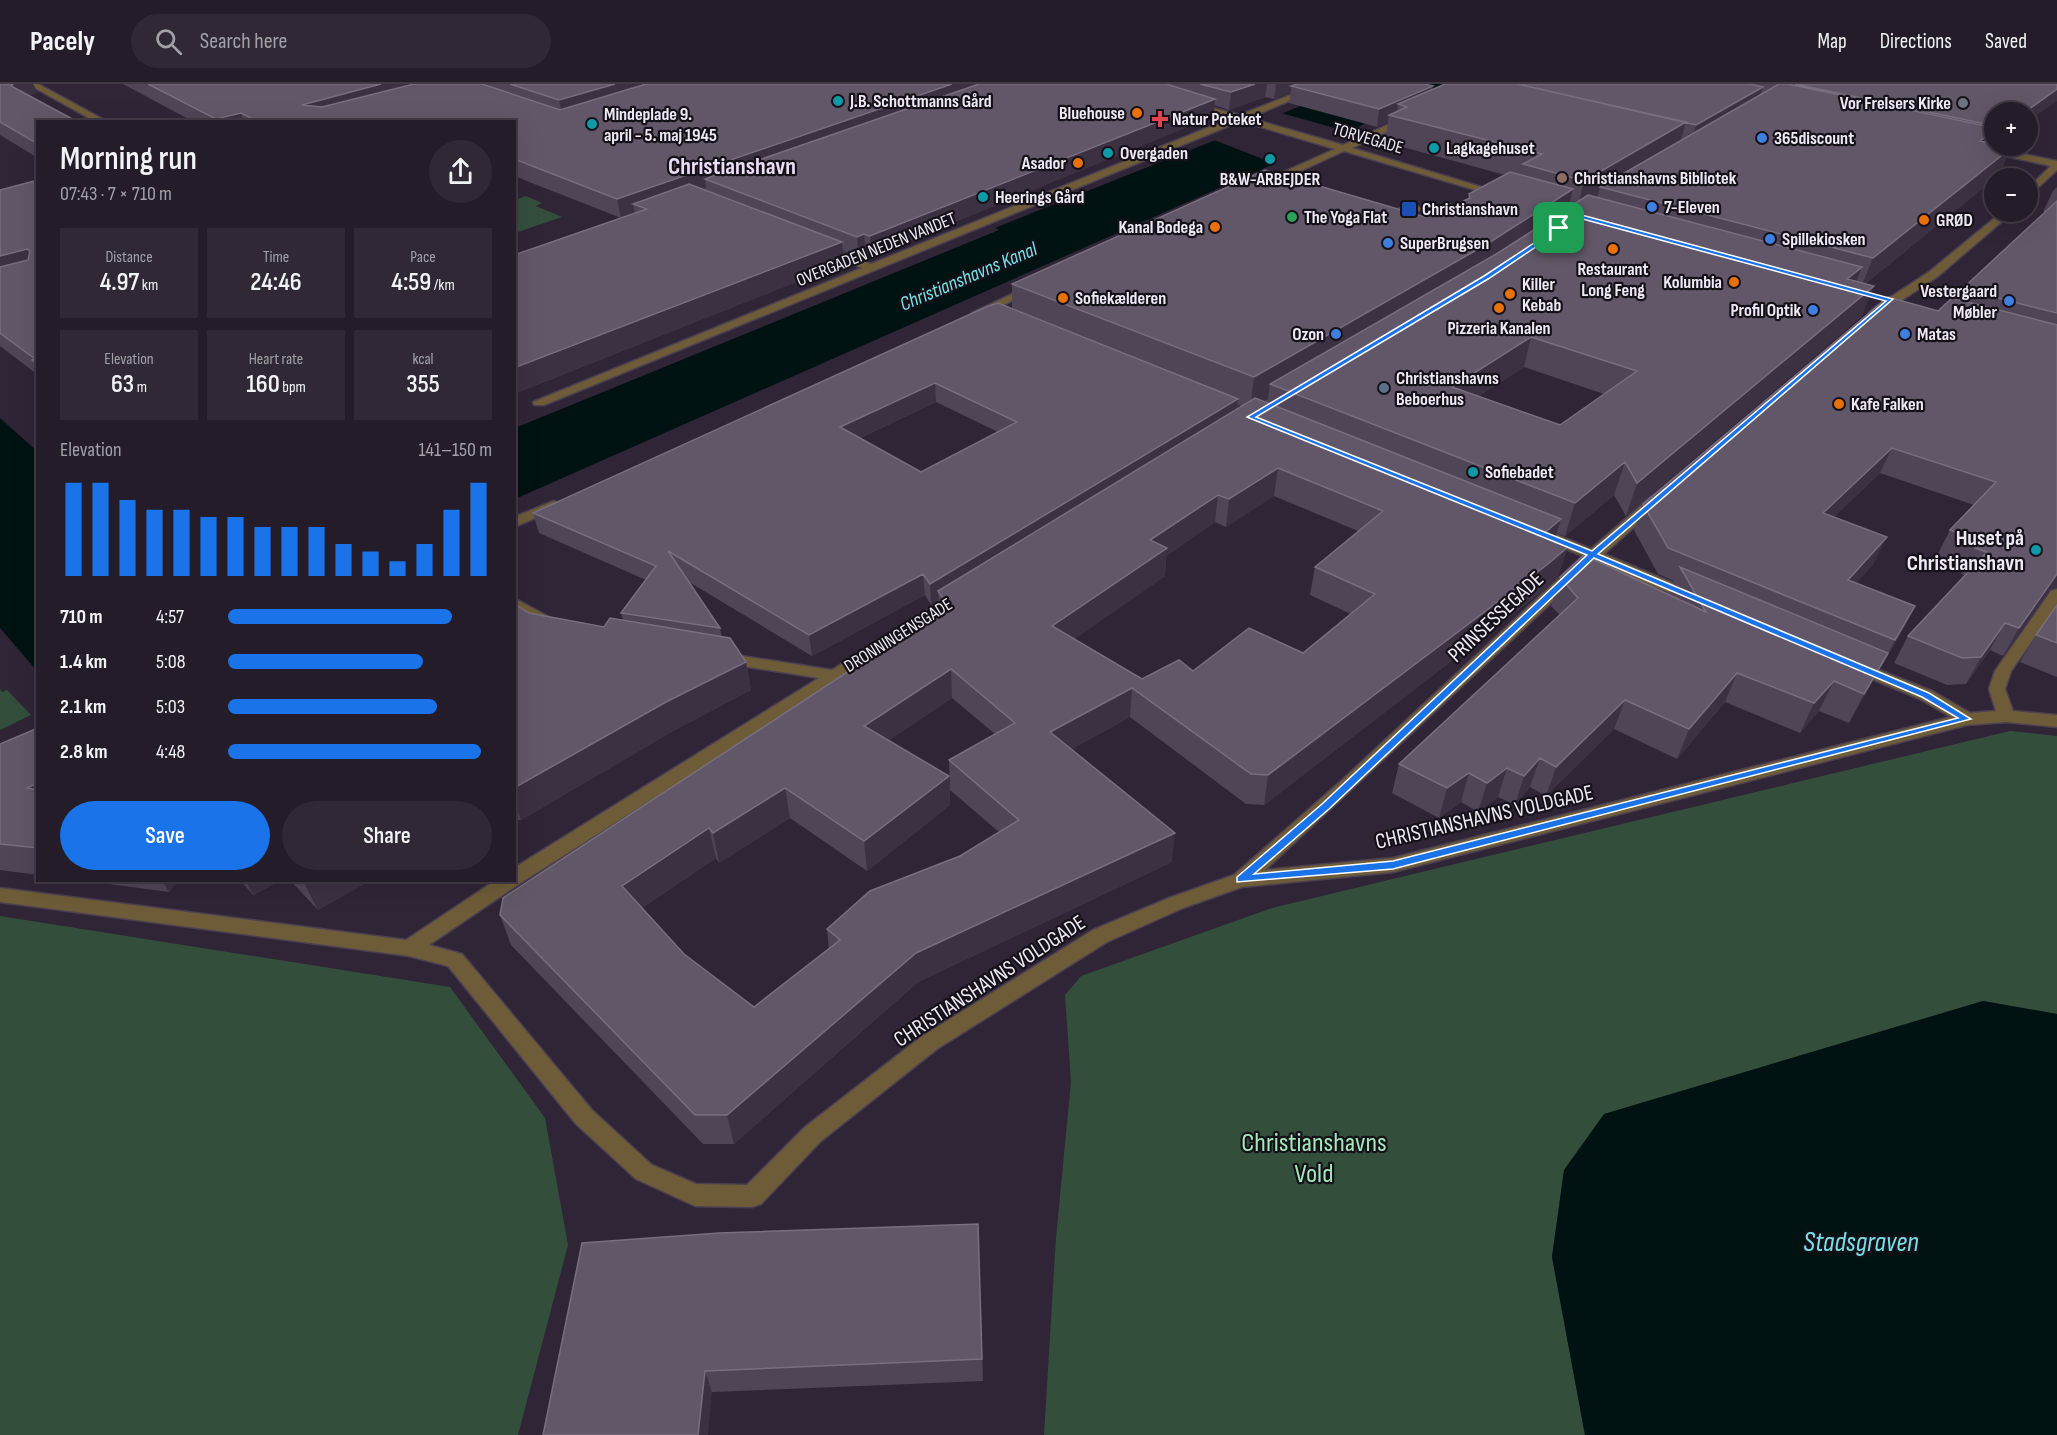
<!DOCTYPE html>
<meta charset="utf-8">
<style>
body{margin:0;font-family:"Sofia Sans Condensed",sans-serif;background:#302935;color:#f1f3f6;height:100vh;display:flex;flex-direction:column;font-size:22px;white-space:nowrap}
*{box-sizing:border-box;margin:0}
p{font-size:20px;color:#a3a1a8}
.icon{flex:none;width:33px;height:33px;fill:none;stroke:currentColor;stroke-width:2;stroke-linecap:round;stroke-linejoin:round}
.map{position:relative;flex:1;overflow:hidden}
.drawer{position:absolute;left:36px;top:36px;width:480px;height:762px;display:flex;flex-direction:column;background:#241c29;border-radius:0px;box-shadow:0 6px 24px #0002,0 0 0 2px #413a46}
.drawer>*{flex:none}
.tools{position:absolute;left:1984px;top:18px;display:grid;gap:12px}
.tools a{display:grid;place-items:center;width:54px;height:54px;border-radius:50%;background:#241c29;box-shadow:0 6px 24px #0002,0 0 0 2px #413a46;font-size:30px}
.pin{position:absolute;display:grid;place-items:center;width:51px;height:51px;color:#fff;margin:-26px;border-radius:12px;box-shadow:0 3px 9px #0006}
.round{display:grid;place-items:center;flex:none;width:63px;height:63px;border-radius:32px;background:#302935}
.headline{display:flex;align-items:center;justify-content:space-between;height:102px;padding:0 24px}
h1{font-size:33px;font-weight:600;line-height:45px}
.stats{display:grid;grid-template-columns:repeat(3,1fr);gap:9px;height:102px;padding:6px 24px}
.stats div{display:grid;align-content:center;border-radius:0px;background:#302935;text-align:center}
.stats b{font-size:26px;font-weight:600}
.stats small{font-size:16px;font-weight:400}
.stats p{font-size:16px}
.chart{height:168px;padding:12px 24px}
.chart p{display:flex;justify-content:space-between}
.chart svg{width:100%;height:108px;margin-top:6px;stroke:#1a73e8;stroke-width:6}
.action{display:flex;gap:12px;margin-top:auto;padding:12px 24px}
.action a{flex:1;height:69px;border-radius:36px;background:#1a73e8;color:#fff;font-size:24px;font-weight:600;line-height:69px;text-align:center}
.action a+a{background:#302935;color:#f1f3f6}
ul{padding:0 24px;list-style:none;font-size:20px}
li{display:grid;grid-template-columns:96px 72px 1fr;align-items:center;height:45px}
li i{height:15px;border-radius:8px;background:#1a73e8}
header{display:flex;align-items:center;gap:36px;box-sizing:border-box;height:84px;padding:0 30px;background:#241c29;border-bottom:2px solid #413a46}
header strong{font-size:28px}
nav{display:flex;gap:33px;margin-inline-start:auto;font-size:21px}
.search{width:420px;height:54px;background:#302935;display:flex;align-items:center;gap:15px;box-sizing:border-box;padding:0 21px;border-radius:33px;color:#a3a1a8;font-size:22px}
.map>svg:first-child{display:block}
</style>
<header>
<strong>Pacely</strong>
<div class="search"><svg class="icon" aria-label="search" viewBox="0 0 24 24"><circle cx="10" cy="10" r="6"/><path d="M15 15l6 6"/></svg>Search here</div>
<nav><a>Map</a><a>Directions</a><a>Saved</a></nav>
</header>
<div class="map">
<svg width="2057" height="1351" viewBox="0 0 2057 1351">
<rect width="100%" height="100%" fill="#302537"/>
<path fill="#334f3c" d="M526 112 542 119 536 122 562 133 515 149V116Z
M0 605 2 608 7 606 31 631 0 646Z
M2010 647 2057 652V930L1983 917 1605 1030 1564 1086 1552 1173 1585 1351H1044L1056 1154 1071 998 1065 911 1081 892 1272 824Z
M0 832 450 903 545 1034 568 1161 518 1351H0Z"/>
<path fill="#011213" d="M1356 0H1455L515 415V344L999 146 995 144Z
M0 334 37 367V587L0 544Z
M1983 917 2057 930V1351H1585L1552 1173 1564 1086 1604 1030Z"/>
<path fill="#302537" d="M1281 29 1349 48 1276 80 1214 56Z"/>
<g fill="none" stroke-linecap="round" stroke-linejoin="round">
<g stroke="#4b4052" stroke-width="3">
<path id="minor" d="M28 0H38L108 38H96Z
M1318 0H1329L1249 34 1343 61 1407 32H1413V36L1352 64 1508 111 1499 113 1344 67 1263 104H1257V100L1335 65 1241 37 544 321H534L533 318 862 184 819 167V163H827L871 180 1232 34 1189 22V18L1240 31Z
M1985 62 2057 77V86L2028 113V104L2051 82 1982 67 1980 65Z
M1412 120 1423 125 1407 132 1396 126Z
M2002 128H2013L1937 193 1879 231H1871L1869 229 1877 222 1929 188Z
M1031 201 1041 203 982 231 972 229Z
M1656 412 1663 416 1661 419 1604 470 1699 510 1701 513 1699 516H1687L1595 478 1265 786 1393 774 1951 633 1920 615 1848 585 1846 581 1854 576 1932 607 1970 629 1996 627 1989 605 1995 587 2051 507 2057 505V521L2011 587 2005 605 2013 627 2057 631V643L2006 638 1967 641 1393 788 1242 803 1183 824 1107 858 937 965 821 1057 761 1120 752 1123 695 1122 636 1095 576 1040 448 882 409 872 0 818V804L406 856 496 796H514V784L819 594 723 579 717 578 715 574 717 570 723 569 832 586 953 510H965L967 513 965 516 519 800 429 861 462 870 592 1026 652 1081 696 1100 747 1101 805 1043 921 953 1093 846 1169 814 1234 791 1340 698 1583 472 1528 449 1526 446 1528 443H1538L1591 465 1651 413Z
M554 417 561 421 559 424 514 443V433Z
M514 514 558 538 560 541 552 546 546 544 514 526Z"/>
</g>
<use href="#minor" fill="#6e5c38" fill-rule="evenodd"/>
</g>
<path fill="#504557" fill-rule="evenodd" d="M0 0H33L37 7 30 12 38 38V74L0 51Z
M123 0H1425L1432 6 1445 0H2057L2040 28 2028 37V28H1995V62L2011 64 1999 91 1865 200 1862 232 1626 432 1614 411 1565 452 1557 449 1555 457 1559 491 1540 509 1264 721 1246 720 1130 633 1072 665 1172 778 918 898 734 1060H703L511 861 500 831 939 527V516L931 521 925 511 812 572 689 498 720 544 722 553 746 578 751 606 673 647 521 736H514V520L529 529 604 543 623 536 621 529 646 496 539 449 533 429 1012 225V200L1425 133 1468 115 1469 110 1505 91 1385 58 1388 38 1377 43 1289 19 1291 8 1274 15 1265 13 1229 26 1214 21V32L871 172 866 170 859 173 843 167 844 179 514 310V171L621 134 514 92V38H194ZM1524 283 1604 310 1560 341 1479 312ZM936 318 998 348 921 388 860 354ZM1238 321 1242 322 1237 325ZM1274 412 1358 447 1315 483 1310 511 1351 530 1303 569 1142 595 1074 555 1165 492 1166 472 1215 438 1226 443ZM952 614 995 650 949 676 950 706 999 748 960 772 827 845 829 865 754 923 684 870 642 824 716 774 719 779 790 734 867 787 950 721 949 692 889 656Z
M38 96V291L0 262V106Z
M2057 103V504L2049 506 2003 572 1990 566 1966 600 1947 601 1894 579 1908 552 1965 491 1961 490 1965 483 1937 472 1950 446 1974 421 1880 389 1834 433 1874 479 1856 499 1915 522 1901 549 1881 583H1880L1849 639 1819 627 1800 649 1725 618 1677 675 1614 645 1546 712 1530 703 1515 721 1498 713 1478 728 1461 718 1439 734 1392 709 1399 680 1560 531 1551 522 1560 493 1669 511 1674 497 1658 490 1634 446 1643 420 1958 215 1962 205 2045 128H2043L2053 107Z
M2057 521V593L2020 578 2036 551Z
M38 644V791L0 786V660Z
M79 796H178L169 808Z
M240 796H281L253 811Z
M290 796H371L318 826Z
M979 1163 983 1297 712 1308 543 1351Z"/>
<path fill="#3c3143" d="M13 0H33L37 7 19 20 11 2Z
M381 0H448L311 38 302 21Z
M615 0H675L563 34 559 16Z
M952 0H1001L705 95 706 104 646 125 633 120 635 129 621 134 617 115Z
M1255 0H1267L1265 13 1229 26 1231 8Z
M1276 0H1312L1291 2V8L1274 15Z
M1433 2 1430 19 1407 23 1398 20 1396 33 1389 31 1388 38 1377 43 1379 25Z
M1763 3 1758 20 1691 59 1696 41Z
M2057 5V17L2028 37V28H2025Z
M1215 15 1214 32 871 172 870 152Z
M241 29 244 38H217L216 35Z
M1686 38 1678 66 1600 103 1597 114 1577 127 1584 97Z
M1995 46V49L1986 70 1980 57Z
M2011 64 1999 91 1861 203 1873 174Z
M1573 105 1566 134 1270 300 1268 315 1250 326 1254 293Z
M864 150 866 170 859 173 857 153Z
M842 158 844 179 514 310V284Z
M27 165 37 186 0 196V172Z
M1862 183 1851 212 1847 195Z
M1874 202 1862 232 1626 432 1637 399Z
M1531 253 1524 283 1445 334 1452 303Z
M935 299 936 318 842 362 840 343Z
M1238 315 1236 334 938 507 939 516 931 521 930 500Z
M1892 364 1880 389 1811 455 1823 429Z
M1625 378 1614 411 1565 452 1575 419Z
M1278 384 1274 412 1226 443 1229 415Z
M1218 411 1215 438 1166 472 1165 492 1052 571V542L1150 456Z
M1561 435 1553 462 1542 451Z
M1887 453 1874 479 1835 522 1848 496Z
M1568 463 1559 491 1540 509 1264 721 1268 691Z
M923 490 925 511 812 572 809 551Z
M2057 490V504L2049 506 2003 572 2019 544Z
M1915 522 1901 549 1881 583 1895 556Z
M2005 539 1990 566 1966 600 1981 573Z
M1888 569 1873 597 1849 639 1864 610Z
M746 578 751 606 673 647 521 736 514 717V704L666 618Z
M951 585 952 614 867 671 864 642Z
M1737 589 1725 618 1677 675 1689 645Z
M1834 597 1819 627 1800 649 1814 619Z
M1132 604 1130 633 1050 677V648Z
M1625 616 1614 645 1546 712 1556 683Z
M1540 674 1530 703 1515 721 1524 692Z
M1507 684 1498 713 1478 728 1487 699Z
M1469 689 1461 718 1439 734 1447 704Z
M949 692 950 721 867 787 864 757Z
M38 699V721L27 704Z
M785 704 790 734 719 779 713 749Z
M709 744 716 774 630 832 622 802Z
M1175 749 1172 778 918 898 734 1060 727 1031 916 869Z
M162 796H178L169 808Z
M245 796H281L253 811Z
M304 796H371L318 826 303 797Z
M705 1287 712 1308 708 1351H698Z"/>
<path fill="#615768" stroke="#786e7e" stroke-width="1.5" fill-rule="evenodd" d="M0 0H13L11 2 78 38H38V60L0 38Z
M148 0H381L302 21 322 23 414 0H482L560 26 646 0H952L617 115 514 75V38H259L241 29 216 35Z
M510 0H615L559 16Z
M979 0H1166L1215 15 870 152 864 150 857 153 705 95 740 82 742 78 750 79Z
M1200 0H1255L1231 8Z
M1297 0H1425L1433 2 1379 25 1291 2Z
M1445 0H1517L1686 38 1584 97 1523 80 1542 70 1389 31 1407 23 1398 20Z
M1517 0H1750L1763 3 1696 41Z
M1779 0H1788L1995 44V46L1980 57 1995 60V62L2011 64 1873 174 1600 103Z
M1795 0H2057V5L2025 28H1995V42Z
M1265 86 1425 133 1450 120 1455 121 1470 114 1469 110 1510 88 1573 105 1487 160 1254 293 1012 200Z
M38 96V280L32 276 35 275 0 249V183L28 176 30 167 27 165 0 172V106Z
M689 100 842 158 514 284V171L647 125 633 120Z
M1588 111 1862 183 1847 195 1874 202 1637 399 1625 378 1575 419 1270 300 1498 169ZM1531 253 1637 287 1560 341 1452 303Z
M2057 117V229L1962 205Z
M1888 213 1938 227 1952 214 2057 241V490L2019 544 2005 539 1981 573 1962 574 1908 552 1987 468 1975 464 1980 457 1950 446 1996 398 1892 364 1823 429 1887 453 1848 496 1915 522 1895 556 1668 464 1643 420Z
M998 219 1238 315 930 500 923 490 809 551 668 467 720 544 621 529 656 482 533 429 986 223ZM935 299 1017 338 921 388 840 343Z
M1255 314 1561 435 1542 451 1568 463 1548 480 1268 691 1251 690 1132 604 1050 648 1175 749 916 869 727 1031H695L500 831 503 814 948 522 938 507ZM1278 384 1383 427 1315 483 1375 510 1303 569 1249 544 1193 587 1179 576 1142 595 1052 542 1167 464 1150 456 1218 411 1229 415ZM951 585 1015 639 949 676 1019 736 960 772 870 807 827 845 840 856 754 923 684 870 622 802 709 744 713 749 785 704 864 757 949 692 864 642Z
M1584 471 1706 528 1680 483 1888 569 1864 610 1834 597 1814 619 1737 589 1689 645 1625 616 1556 683 1540 674 1524 692 1507 684 1487 699 1469 689 1447 704 1399 680 1578 514 1560 493Z
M514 520 529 529 604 543 610 534 730 554 746 578 666 618 514 704Z
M2057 521V559L2036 551Z
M38 644V699L27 704 38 706V764L0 760V660Z
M978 1140 982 1275 705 1287 698 1351H543L582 1159 719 1149Z"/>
<path fill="#1a73e8" stroke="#fff" stroke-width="1.5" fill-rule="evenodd" d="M1578 130 1893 215 1598 470 1929 609 1971 635 1393 785 1237 798V793L1322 720 1587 471 1247 333 1484 192ZM1579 134 1886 217 1592 467 1256 333 1488 195ZM1594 474 1922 613 1958 634 1393 777 1254 790 1329 725Z"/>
<g fill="#0f9aa8" stroke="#151119" stroke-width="2">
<circle cx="838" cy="17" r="6"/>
<circle cx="592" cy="40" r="6"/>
<circle cx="1434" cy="64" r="6"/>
<circle cx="1108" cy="69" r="6"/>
<circle cx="1270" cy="75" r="6"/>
<circle cx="983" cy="113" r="6"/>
<circle cx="1473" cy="388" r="6"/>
<circle cx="2036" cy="466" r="6"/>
</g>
<circle fill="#6b7280" stroke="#151119" stroke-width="2" cx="1963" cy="19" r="6"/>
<g fill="#e8710a" stroke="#151119" stroke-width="2">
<circle cx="1137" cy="29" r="6"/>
<circle cx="1078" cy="79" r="6"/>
<circle cx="1924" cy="136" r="6"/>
<circle cx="1215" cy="143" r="6"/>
<circle cx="1613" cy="165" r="6"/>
<circle cx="1734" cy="198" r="6"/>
<circle cx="1510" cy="210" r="6"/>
<circle cx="1063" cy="214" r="6"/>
<circle cx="1499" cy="224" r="6"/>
<circle cx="1839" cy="320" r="6"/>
</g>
<path fill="#e0444e" stroke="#151119" stroke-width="2" d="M1157 26h6v6h6v6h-6v6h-6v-6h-6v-6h6z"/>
<g fill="#3f7fe0" stroke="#151119" stroke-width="2">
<circle cx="1762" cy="54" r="6"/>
<circle cx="1652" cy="123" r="6"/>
<circle cx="1770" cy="155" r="6"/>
<circle cx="1388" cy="159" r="6"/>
<circle cx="2009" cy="217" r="6"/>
<circle cx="1813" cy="226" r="6"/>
<circle cx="1336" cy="250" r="6"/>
<circle cx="1905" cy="250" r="6"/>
</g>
<circle fill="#8d6e63" stroke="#151119" stroke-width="2" cx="1562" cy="94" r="6"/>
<rect fill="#1a4fb4" stroke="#151119" stroke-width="2" x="1401" y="117" width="16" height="16" rx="3"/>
<circle fill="#2e9e5b" stroke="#151119" stroke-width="2" cx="1292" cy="133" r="6"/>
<circle fill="#5c6f8a" stroke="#151119" stroke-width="2" cx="1384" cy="304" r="6"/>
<g text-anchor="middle" stroke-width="4.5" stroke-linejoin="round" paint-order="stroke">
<g font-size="18" font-weight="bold" fill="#f0e9f5" stroke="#151119" text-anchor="start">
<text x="850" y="23">J.B. Schottmanns Gård</text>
<text x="1951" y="25" text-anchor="end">Vor Frelsers Kirke</text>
<text x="1125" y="35" text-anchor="end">Bluehouse</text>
<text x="604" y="36">Mindeplade 9.<tspan x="604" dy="21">april - 5. maj 1945</tspan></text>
<text x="1172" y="41">Natur Poteket</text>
<text x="1774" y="60">365discount</text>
<text x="1446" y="70">Lagkagehuset</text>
<text x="1120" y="75">Overgaden</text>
<text x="1066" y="85" text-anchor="end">Asador</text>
<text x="1574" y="100">Christianshavns Bibliotek</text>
<text x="1270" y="101" text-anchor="middle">B&amp;W-ARBEJDER</text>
<text x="995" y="119">Heerings Gård</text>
<text x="1664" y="129">7-Eleven</text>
<text x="1422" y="131">Christianshavn</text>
<text x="1304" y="139">The Yoga Flat</text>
<text x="1936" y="142">GRØD</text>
<text x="1203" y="149" text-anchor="end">Kanal Bodega</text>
<text x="1782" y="161">Spillekiosken</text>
<text x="1400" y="165">SuperBrugsen</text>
<text x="1613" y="191" text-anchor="middle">Restaurant<tspan x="1613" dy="21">Long Feng</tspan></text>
<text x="1722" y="204" text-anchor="end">Kolumbia</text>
<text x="1522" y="206">Killer<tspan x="1522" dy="21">Kebab</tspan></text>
<text x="1997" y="213" text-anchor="end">Vestergaard<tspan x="1997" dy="21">Møbler</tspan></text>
<text x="1075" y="220">Sofiekælderen</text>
<text x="1801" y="232" text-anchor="end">Profil Optik</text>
<text x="1499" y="250" text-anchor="middle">Pizzeria Kanalen</text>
<text x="1324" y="256" text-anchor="end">Ozon</text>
<text x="1917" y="256">Matas</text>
<text x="1396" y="300">Christianshavns<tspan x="1396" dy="21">Beboerhus</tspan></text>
<text x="1851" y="326">Kafe Falken</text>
<text x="1485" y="394">Sofiebadet</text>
</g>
<g font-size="18" fill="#f0e9f5" stroke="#151119">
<text transform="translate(1368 54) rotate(16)" y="6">TORVEGADE</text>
<text transform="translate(876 165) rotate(-22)" y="6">OVERGADEN NEDEN VANDET</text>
<text transform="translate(898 551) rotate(-32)" y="6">DRONNINGENSGADE</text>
</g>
<g font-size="20" font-style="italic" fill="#79e0e7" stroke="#151119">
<text transform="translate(968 192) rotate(-23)" y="7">Christianshavns Kanal</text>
</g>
<g font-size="22" font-weight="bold" fill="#f0e9f5" stroke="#151119" text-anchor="end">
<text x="2024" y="461">Huset på<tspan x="2024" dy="25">Christianshavn</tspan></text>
</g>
<g font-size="22" fill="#f0e9f5" stroke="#151119">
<text transform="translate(1495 532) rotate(-43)" y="8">PRINSESSEGADE</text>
<text transform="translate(1484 732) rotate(-13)" y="8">CHRISTIANSHAVNS VOLDGADE</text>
<text transform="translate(989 896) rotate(-33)" y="8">CHRISTIANSHAVNS VOLDGADE</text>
</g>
<g font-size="24" font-weight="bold" fill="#eaddf4" stroke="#151119">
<text x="732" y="90">Christianshavn</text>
</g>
<g font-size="27" fill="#a2e8b9" stroke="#151119">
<text x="1314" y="1067">Christianshavns<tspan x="1314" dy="31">Vold</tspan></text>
</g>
<g font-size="28" font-style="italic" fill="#79e0e7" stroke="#151119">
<text x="1861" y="1167">Stadsgraven</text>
</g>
</g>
</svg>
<div class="tools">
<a>+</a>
<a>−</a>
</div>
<div class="pin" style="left:1559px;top:144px;background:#1e9e55"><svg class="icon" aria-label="arrive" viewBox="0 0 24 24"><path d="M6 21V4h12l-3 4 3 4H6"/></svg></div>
<section class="drawer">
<div class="headline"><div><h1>Morning run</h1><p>07:43 · 7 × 710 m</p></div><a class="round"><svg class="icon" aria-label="share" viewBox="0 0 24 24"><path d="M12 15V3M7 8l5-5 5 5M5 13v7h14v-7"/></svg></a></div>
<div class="stats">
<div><p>Distance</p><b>4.97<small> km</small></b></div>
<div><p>Time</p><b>24:46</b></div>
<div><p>Pace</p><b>4:59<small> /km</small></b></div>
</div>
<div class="stats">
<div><p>Elevation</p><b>63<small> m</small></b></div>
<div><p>Heart rate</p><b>160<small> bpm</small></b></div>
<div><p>kcal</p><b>355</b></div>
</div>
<div class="chart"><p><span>Elevation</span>141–150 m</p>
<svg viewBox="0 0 160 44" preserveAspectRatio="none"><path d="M5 44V6M15 44V6M25 44V13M35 44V17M45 44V17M55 44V20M65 44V20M75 44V24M85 44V24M95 44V24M105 44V31M115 44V34M125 44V38M135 44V31M145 44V17M155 44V6"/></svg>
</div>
<ul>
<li><b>710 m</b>4:57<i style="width:85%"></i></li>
<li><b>1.4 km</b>5:08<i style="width:74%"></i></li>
<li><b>2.1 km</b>5:03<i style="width:79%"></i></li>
<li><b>2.8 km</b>4:48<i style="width:96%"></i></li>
</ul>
<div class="action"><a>Save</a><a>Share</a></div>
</section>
</div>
